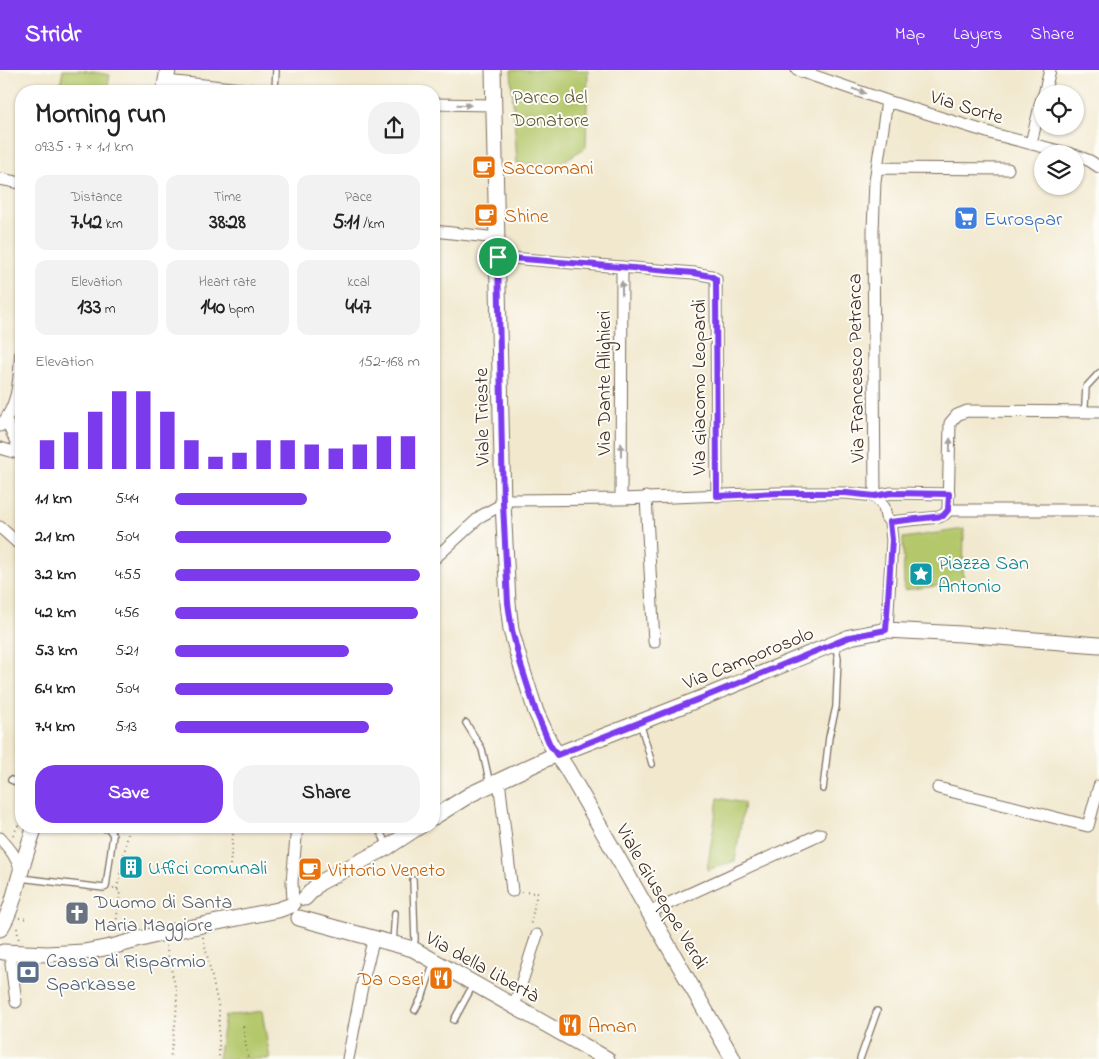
<!DOCTYPE html>
<meta charset="utf-8">
<style>
body{margin:0;font-family:"Indie Flower",sans-serif;background:#f2f2f2;color:#222;height:100vh;display:flex;flex-direction:column;font-size:19px;white-space:nowrap}
*{box-sizing:border-box;margin:0}
p{font-size:16px;color:#767676}
.icon{flex:none;width:28px;height:28px;fill:none;stroke:currentColor;stroke-width:2;stroke-linecap:round;stroke-linejoin:round}
.map{position:relative;flex:1;overflow:hidden}
.sheet{position:absolute;left:15px;top:15px;width:425px;height:748px;display:flex;flex-direction:column;background:#fff;border-radius:20px;box-shadow:0 1px 4px #0004}
.sheet>*{flex:none}
.tools{position:absolute;left:1034px;top:15px;display:grid;gap:10px}
.tools a{display:grid;place-items:center;width:50px;height:50px;border-radius:50%;background:#fff;box-shadow:0 1px 4px #0004;font-size:25px}
.pin{position:absolute;display:grid;place-items:center;width:42px;height:42px;color:#fff;margin:-21px;border:2px solid #fff;border-radius:50%;box-shadow:0 1px 5px #0007}
.round{display:grid;place-items:center;flex:none;width:52px;height:52px;border-radius:20px;background:#f2f2f2}
.head{display:flex;align-items:center;justify-content:space-between;height:85px;padding:0 20px}
h1{font-size:28px;font-weight:700;line-height:38px}
.stats{display:grid;grid-template-columns:repeat(3,1fr);gap:8px;height:85px;padding:5px 20px}
.stats div{display:grid;align-content:center;border-radius:12px;background:#f2f2f2;text-align:center}
.stats b{font-size:21px;font-weight:700}
.stats small{font-size:14px;font-weight:400}
.stats p{font-size:14px}
.chart{height:140px;padding:10px 20px}
.chart p{display:flex;justify-content:space-between}
.chart svg{width:100%;height:90px;margin-top:5px;stroke:#7c3aed;stroke-width:6}
.primary-button{display:flex;gap:10px;margin-top:auto;padding:10px 20px}
.primary-button a{flex:1;height:58px;border-radius:20px;background:#7c3aed;color:#fff;font-size:20px;font-weight:700;line-height:58px;text-align:center}
.primary-button a+a{background:#f2f2f2;color:#222}
ul{padding:0 20px;list-style:none;font-size:16px}
li{display:grid;grid-template-columns:80px 60px 1fr;align-items:center;height:38px}
li i{height:12px;border-radius:6px;background:#7c3aed}
header{display:flex;align-items:center;gap:30px;box-sizing:border-box;height:70px;padding:0 25px;background:#7c3aed;color:#fff}
header strong{font-size:24px}
nav{display:flex;gap:28px;margin-inline-start:auto;font-size:18px}
.map>svg:first-child{display:block}
</style>
<header>
<strong>Stridr</strong>
<nav><a>Map</a><a>Layers</a><a>Share</a></nav>
</header>
<div class="map">
<svg width="1099" height="989" viewBox="0 0 1099 989">
<rect width="100%" height="100%" fill="#fdfcf7"/>
<filter id="ink" filterUnits="userSpaceOnUse"><feTurbulence type="fractalNoise" baseFrequency=".02" numOctaves="2"/><feDisplacementMap in="SourceGraphic" scale="10" xChannelSelector="R" yChannelSelector="G"/><feConvolveMatrix kernelMatrix="1 2 1 2 8 2 1 2 1" color-interpolation-filters="sRGB"/></filter>
<filter id="wash" filterUnits="userSpaceOnUse"><feTurbulence type="fractalNoise" baseFrequency=".0096" numOctaves="4" result="noise"/><feDisplacementMap in="SourceGraphic" scale="20" xChannelSelector="R" yChannelSelector="G"/><feGaussianBlur stdDeviation="1.12" result="paint"/><feColorMatrix in="noise" values="0 0 0 0 0 0 0 0 0 0 0 0 0 0 0 0 0 1.4 0 .05"/><feComposite in="paint" operator="in"/></filter>
<g filter="url(#wash)">
<rect width="100%" height="100%" fill="#f1e8ce"/>
<path fill="#b4c76a" stroke="#787844" d="M63 0H81L110 5 107 21H59Z
M511 0H588L586 77 558 95 517 93Z
M964 459 963 513 904 520 903 468Z
M718 728 744 733 735 791 707 800Z
M262 941 270 989H218L225 946Z"/>
</g>
<g filter="url(#ink)">
<g fill="none" stroke-linecap="round" stroke-linejoin="round">
<g stroke="#7b6c5c" stroke-width="8">
<path id="service" d="M275 21 276 0
M1083 342 1085 335 1086 317 1099 303
M640 652 652 694
M466 653 482 679 490 714
M11 710 21 714
M823 719 829 667 836 637 838 588 835 573
M377 756 387 775
M20 808 104 818 106 817 113 765 109 759 93 756
M413 810 415 870 413 877
M393 873 395 843
M415 940 423 925 434 892
M454 950 473 915
M860 989 877 941"/>
</g>
<g stroke="#7b6c5c" stroke-width="13">
<path id="minor" d="M797 0 887 31 997 65 1071 84
M166 11 260 21
M1044 24 1050 0
M434 34 494 35
M1031 73 1042 28
M1075 85 1090 91 1099 97
M877 98 1008 99
M0 109 21 113
M434 161 497 168
M498 187 694 203 711 206 716 209 717 426
M6 350 21 383
M0 356C20 335 19 306 21 279
M0 378 21 384
M646 427 654 572
M621 429 622 197
M948 440H1099
M890 452 939 447 945 444 948 440 950 353 957 345 967 341 1099 342
M0 457 21 476
M434 489 481 446 510 430 621 429 779 423H846L875 426 891 423 949 424
M887 560 892 470 890 452 886 447 884 437 875 426 873 160 875 111 887 31
M499 710 512 821
M938 718 1088 756 1099 716
M0 768C10 779 17 787 21 802
M293 832 292 812 297 756
M650 842 820 764
M11 893 16 932
M514 936 537 865
M348 989 364 906 374 868"/>
</g>
<g stroke="#7b6c5c" stroke-width="17">
<path id="tertiary" d="M493 0 503 433 508 533 511 560 520 592 536 642 551 675 567 699 733 989
M164 21 168 0
M434 747 471 724 548 688 707 626 850 567 887 560 961 564 1099 575
M305 828 319 813 388 777 420 756
M299 848 413 879 607 989
M0 859C12 841 15 821 21 801 25 786 30 771 35 756
M3 882 47 884 84 882 115 876 163 863 278 840 292 835"/>
</g>
<path stroke="#7b6c5c" stroke-width="2" stroke-dasharray="1 4" stroke-linecap="butt" d="M119 760 131 759 146 761
M13 765 21 750
M230 795 234 756
M113 818 120 821 115 863
M117 819 129 759
M522 822 537 823 530 857
M19 848 29 849
M17 858 19 871
M203 867 219 939V989
M166 876 177 925 176 948 170 989
M243 956 248 989"/>
<use href="#service" stroke="#fff" stroke-width="5.5"/>
<use href="#minor" stroke="#fff" stroke-width="11"/>
<use href="#tertiary" stroke="#fff" stroke-width="15"/>
</g>
<defs><path id="oneway-solid" d="M-6-.8H1V-3.2L6.5 0L1 3.2V.8H-6Z" transform="scale(1.25)"/></defs>
<g fill="#a79f9a">
<use href="#oneway-solid" transform="translate(859 21) rotate(19)"/>
<use href="#oneway-solid" transform="translate(464 35) rotate(2)"/>
<use href="#oneway-solid" transform="translate(622 218) rotate(-90)"/>
<use href="#oneway-solid" transform="translate(950 375) rotate(-89)"/>
<use href="#oneway-solid" transform="translate(621 380) rotate(-90)"/>
</g>
</g>
<g fill="none" stroke-linecap="round" stroke-linejoin="round" filter="url(#ink)">
<g stroke="#fff" stroke-width="10">
<path id="route" d="M498 187 694 203 711 206 716 209 717 426 779 423H846L875 426 891 423 949 424 948 440 943 446 890 452 892 470 886 560 850 567 707 626 557 685 550 675 536 642 520 592 512 560 508 533 503 433Z"/>
</g>
<use href="#route" stroke="#7c3aed" stroke-width="6"/>
</g>
<defs>
<g id="cafe-square" transform="scale(1.25)"><rect x="-9" y="-9" width="18" height="18" rx="4" fill="#e8710a" stroke="#fdfcf7"/><path d="M-5.5-4.5H6V0H3Q3 3.5 0 3.5H-2.5Q-5.5 3.5-5.5 0ZM3-3.2v2h1.7v-2ZM-6 4.5H4V6H-6Z" fill="#fff"/></g>
<g id="supermarket-square" transform="scale(1.25)"><rect x="-9" y="-9" width="18" height="18" rx="4" fill="#3f7fe0" stroke="#fdfcf7"/><path d="M-6-5.5h2.5l.6 2H6L4.5 2H-2.5L-4.4-4H-6ZM-1.5 3.2a1.3 1.3 0 1 0 .1 0ZM3 3.2a1.3 1.3 0 1 0 .1 0Z" fill="#fff"/></g>
<g id="sight-square" transform="scale(1.25)"><rect x="-9" y="-9" width="18" height="18" rx="4" fill="#0f9aa8" stroke="#fdfcf7"/><path d="M0-6L1.8-2.2L6-1.7L2.9 1.2L3.7 5.4L0 3.3L-3.7 5.4L-2.9 1.2L-6-1.7L-1.8-2.2Z" fill="#fff"/></g>
<g id="building-square" transform="scale(1.25)"><rect x="-9" y="-9" width="18" height="18" rx="4" fill="#0f9aa8" stroke="#fdfcf7"/><path d="M-4-6H4V6H1V3H-1V6H-4ZM-2.5-4.3h1.7v1.8h-1.7ZM.8-4.3h1.7v1.8H.8ZM-2.5-1h1.7V.8h-1.7ZM.8-1h1.7V.8H.8Z" fill="#fff"/></g>
<g id="church-square" transform="scale(1.25)"><rect x="-9" y="-9" width="18" height="18" rx="4" fill="#6b7280" stroke="#fdfcf7"/><path d="M-1.2-6h2.4v3.5h3.3v2.4h-3.3V6h-2.4V-.1h-3.3v-2.4h3.3Z" fill="#fff"/></g>
<g id="bank-square" transform="scale(1.25)"><rect x="-9" y="-9" width="18" height="18" rx="4" fill="#5c6f8a" stroke="#fdfcf7"/><path d="M-6-4H6V4H-6ZM0-2.3a2.3 2.3 0 1 0 0 4.6a2.3 2.3 0 1 0 0-4.6Z" fill="#fff"/></g>
<g id="restaurant-square" transform="scale(1.25)"><rect x="-9" y="-9" width="18" height="18" rx="4" fill="#e8710a" stroke="#fdfcf7"/><path d="M-5-6h1v4h1v-4h1v4h1v-4h1v5L-1.5 .5V6h-2V.5L-5-1ZM5-6V6H3V1.5H1.5Q1.5-4 5-6Z" fill="#fff"/></g>
</defs>
<g fill-rule="evenodd">
<use href="#cafe-square" x="484" y="97"/>
<use href="#cafe-square" x="486" y="145"/>
<use href="#supermarket-square" x="966" y="148"/>
<use href="#sight-square" x="921" y="504"/>
<use href="#building-square" x="131" y="797"/>
<use href="#cafe-square" x="310" y="799"/>
<use href="#church-square" x="77" y="843"/>
<use href="#bank-square" x="28" y="902"/>
<use href="#restaurant-square" x="441" y="908"/>
<use href="#restaurant-square" x="570" y="955"/>
</g>
<g text-anchor="middle" stroke-width="4" stroke-linejoin="round" paint-order="stroke">
<g font-size="20" fill="#5f5935" stroke="#fdfcf7">
<text x="550" y="33">Parco del<tspan x="550" dy="23">Donatore</tspan></text>
</g>
<g font-size="20" fill="#3b2a1e" stroke="#fdfcf7">
<text transform="translate(967 36) rotate(17)" y="7">Via Sorte</text>
<text transform="translate(855 298) rotate(-91)" y="7">Via Francesco Petrarca</text>
<text transform="translate(603 313) rotate(-90)" y="7">Via Dante Alighieri</text>
<text transform="translate(698 317) rotate(-90)" y="7">Via Giacomo Leopardi</text>
<text transform="translate(481 347) rotate(-91)" y="7">Viale Trieste</text>
<text transform="translate(748 587) rotate(-22)" y="7">Via Camporosolo</text>
<text transform="translate(663 826) rotate(60)" y="7">Viale Giuseppe Verdi</text>
<text transform="translate(483 896) rotate(29)" y="7">Via della Libertà</text>
</g>
<g font-size="20" fill="#c56008" stroke="#fdfcf7" text-anchor="start">
<text x="502" y="104">Saccomani</text>
<text x="504" y="152">Shine</text>
<text x="328" y="806">Vittorio Veneto</text>
<text x="424" y="915" text-anchor="end">Da Osei</text>
<text x="588" y="962">Aman</text>
</g>
<g font-size="20" fill="#366cbe" stroke="#fdfcf7" text-anchor="start">
<text x="984" y="155">Eurospar</text>
</g>
<g font-size="20" fill="#0d838f" stroke="#fdfcf7" text-anchor="start">
<text x="938" y="499">Piazza San<tspan x="938" dy="23">Antonio</tspan></text>
<text x="148" y="804">Uffici comunali</text>
</g>
<g font-size="20" fill="#5b616d" stroke="#fdfcf7" text-anchor="start">
<text x="94" y="838">Duomo di Santa<tspan x="94" dy="23">Maria Maggiore</tspan></text>
</g>
<g font-size="20" fill="#4e5e75" stroke="#fdfcf7" text-anchor="start">
<text x="46" y="897">Cassa di Risparmio<tspan x="46" dy="23">Sparkasse</tspan></text>
</g>
</g>
</svg>
<div class="tools">
<a><svg class="icon" aria-label="locate" viewBox="0 0 24 24"><circle cx="12" cy="12" r="6"/><path d="M12 2v4M12 18v4M2 12h4M18 12h4"/></svg></a>
<a><svg class="icon" aria-label="layers" viewBox="0 0 24 24"><path d="M12 4l9 5-9 5-9-5zM3 14l9 5 9-5"/></svg></a>
</div>
<div class="pin" style="left:498px;top:187px;background:#1e9e55"><svg class="icon" aria-label="arrive" viewBox="0 0 24 24"><path d="M6 21V4h12l-3 4 3 4H6"/></svg></div>
<section class="sheet">
<div class="head"><div><h1>Morning run</h1><p>09:35 · 7 × 1.1 km</p></div><a class="round"><svg class="icon" aria-label="share" viewBox="0 0 24 24"><path d="M12 15V3M7 8l5-5 5 5M5 13v7h14v-7"/></svg></a></div>
<div class="stats">
<div><p>Distance</p><b>7.42<small> km</small></b></div>
<div><p>Time</p><b>38:28</b></div>
<div><p>Pace</p><b>5:11<small> /km</small></b></div>
</div>
<div class="stats">
<div><p>Elevation</p><b>133<small> m</small></b></div>
<div><p>Heart rate</p><b>140<small> bpm</small></b></div>
<div><p>kcal</p><b>447</b></div>
</div>
<div class="chart"><p><span>Elevation</span>152–168 m</p>
<svg viewBox="0 0 160 44" preserveAspectRatio="none"><path d="M5 44V30M15 44V26M25 44V16M35 44V6M45 44V6M55 44V16M65 44V30M75 44V38M85 44V36M95 44V30M105 44V30M115 44V32M125 44V34M135 44V32M145 44V28M155 44V28"/></svg>
</div>
<ul>
<li><b>1.1 km</b>5:44<i style="width:54%"></i></li>
<li><b>2.1 km</b>5:04<i style="width:88%"></i></li>
<li><b>3.2 km</b>4:55<i style="width:100%"></i></li>
<li><b>4.2 km</b>4:56<i style="width:99%"></i></li>
<li><b>5.3 km</b>5:21<i style="width:71%"></i></li>
<li><b>6.4 km</b>5:04<i style="width:89%"></i></li>
<li><b>7.4 km</b>5:13<i style="width:79%"></i></li>
</ul>
<div class="primary-button"><a>Save</a><a>Share</a></div>
</section>
</div>
